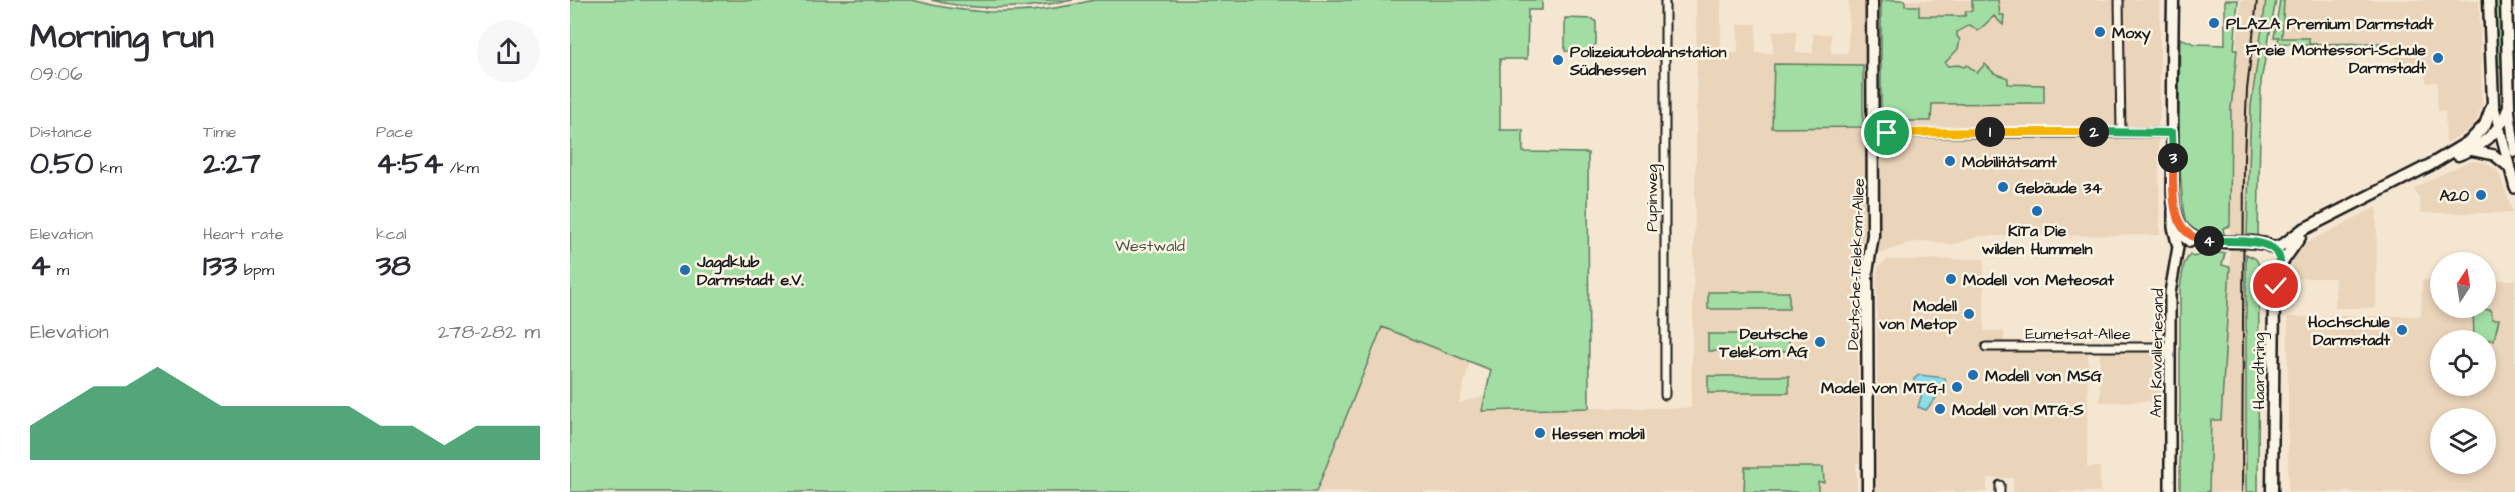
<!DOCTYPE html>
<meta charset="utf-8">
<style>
body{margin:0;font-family:"Architects Daughter",sans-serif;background:#f7f7f7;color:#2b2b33;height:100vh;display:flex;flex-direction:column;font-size:22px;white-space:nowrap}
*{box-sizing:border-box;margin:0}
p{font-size:20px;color:#7c7c81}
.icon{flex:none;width:33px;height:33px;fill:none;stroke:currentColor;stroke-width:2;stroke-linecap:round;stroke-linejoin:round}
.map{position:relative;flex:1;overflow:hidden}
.side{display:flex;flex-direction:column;background:#fff;width:570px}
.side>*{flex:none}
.needle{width:39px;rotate:12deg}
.tools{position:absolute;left:1860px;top:252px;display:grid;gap:12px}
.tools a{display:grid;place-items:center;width:66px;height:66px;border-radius:50%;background:#fff;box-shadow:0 3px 9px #0003;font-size:30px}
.pin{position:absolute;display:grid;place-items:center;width:51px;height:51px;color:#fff;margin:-26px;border:3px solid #fff;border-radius:50%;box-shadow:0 2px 6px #0007}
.km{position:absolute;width:30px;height:30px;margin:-15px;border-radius:50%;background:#222;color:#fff;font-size:16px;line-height:30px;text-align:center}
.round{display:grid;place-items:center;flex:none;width:63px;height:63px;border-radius:32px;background:#f7f7f7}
.overview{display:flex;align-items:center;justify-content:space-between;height:102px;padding:0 30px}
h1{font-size:33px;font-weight:700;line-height:45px}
.stats{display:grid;grid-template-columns:repeat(3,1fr);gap:9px;height:102px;padding:6px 30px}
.stats div{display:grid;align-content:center}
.stats b{font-size:30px;font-weight:700}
.stats small{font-size:16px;font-weight:400}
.stats p{font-size:16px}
.chart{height:168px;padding:12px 30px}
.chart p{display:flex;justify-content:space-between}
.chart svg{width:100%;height:108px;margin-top:6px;fill:#0b8043;opacity:.7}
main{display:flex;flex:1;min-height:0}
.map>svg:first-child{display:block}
</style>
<main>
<section class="side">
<div class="overview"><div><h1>Morning run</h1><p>09:06</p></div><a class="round"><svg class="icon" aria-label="share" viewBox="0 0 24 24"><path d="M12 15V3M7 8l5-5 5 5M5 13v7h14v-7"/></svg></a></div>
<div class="stats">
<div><p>Distance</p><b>0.50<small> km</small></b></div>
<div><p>Time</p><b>2:27</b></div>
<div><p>Pace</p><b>4:54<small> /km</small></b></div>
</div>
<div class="stats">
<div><p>Elevation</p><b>4<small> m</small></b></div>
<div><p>Heart rate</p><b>133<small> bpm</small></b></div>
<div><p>kcal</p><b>38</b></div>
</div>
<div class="chart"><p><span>Elevation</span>278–282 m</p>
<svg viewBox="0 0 160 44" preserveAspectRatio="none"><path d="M0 44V30L10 22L20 14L30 14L40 6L50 14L60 22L70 22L80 22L90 22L100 22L110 30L120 30L130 38L140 30L150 30L160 30V44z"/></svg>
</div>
</section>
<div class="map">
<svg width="1945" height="492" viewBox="0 0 1945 492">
<rect width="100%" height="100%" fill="#f4e6d1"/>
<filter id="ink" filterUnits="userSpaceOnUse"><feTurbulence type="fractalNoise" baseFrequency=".0167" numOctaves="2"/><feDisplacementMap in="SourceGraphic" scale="12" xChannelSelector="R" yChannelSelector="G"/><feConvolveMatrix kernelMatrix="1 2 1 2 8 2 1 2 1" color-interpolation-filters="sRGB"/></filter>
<g filter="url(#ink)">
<path fill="#ead4ba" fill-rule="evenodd" d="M1126 0H1151V53H1168V24H1186V53H1203V31H1226V53H1243V34H1261V53H1278L1279 0H1590V118L1588 123 1590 235 1409 236 1381 245 1356 241 1339 243 1312 253 1291 249 1286 268V291L1289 463H1286L1287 492H747L809 314 904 345 889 403 1018 369 1019 408H1121L1127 104Z
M1671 0H1696L1681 106 1676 254V492H1639L1641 420 1651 419 1660 254 1661 109Z
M1710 0H1909L1912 105 1905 124 1896 132 1876 143 1875 111H1868L1867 82 1857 83 1852 65 1827 63 1822 52 1703 43Z
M1905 161 1916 163 1928 171 1943 213H1851L1850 201 1844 188 1895 163Z
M1807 207 1806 308H1765V278H1717L1726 255 1737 243Z
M1414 259V331H1434V352L1518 353 1517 467H1530V492H1443V478H1417V492H1307V273L1309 266 1317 260Z
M1852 280H1870V308H1916V280H1945V492H1718V317H1743L1758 320 1759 316H1851ZM1870 340H1916V386H1870ZM1870 418H1916V464H1870Z
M1530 352H1590V401L1530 402Z"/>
<path fill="#a2dda4" stroke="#5f7c60" stroke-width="1.5" d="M0 0H342C403 17 463 16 524 0H972V10H958L957 59H930V130H953V152L1018 153 1019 408 912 411 921 370 812 327 746 492H0Z
M361 0H503C456 9 408 12 361 0Z
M1311 0H1335V6H1349V16H1395L1396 11H1402V0H1428L1430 15H1434L1433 25 1424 16 1408 31 1400 25 1387 32V36L1390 40 1388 49 1375 63 1378 66 1388 65 1394 67 1397 65 1407 73 1415 64 1424 73 1438 78V84L1474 85V103L1362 104 1361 121H1315L1311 116Z
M1655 0H1668L1664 50H1667L1661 109 1660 226 1653 228 1655 240 1625 231 1616 222 1613 209 1608 143 1610 38 1625 44 1655 45Z
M1696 0H1706L1691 81 1688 235 1677 236 1681 106Z
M1710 0H1714L1712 38H1739V44L1818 43 1823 52 1708 43 1709 37H1704Z
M1924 0H1932L1934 65 1930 67 1926 63Z
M995 18 1023 19 1026 22V44L1018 52 995 51Z
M1204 64 1293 65V127L1202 128Z
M1636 253H1655L1652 265 1660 267 1651 420H1641L1639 492H1610V288L1614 264 1620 254 1623 257Z
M1676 254 1686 259 1689 265 1688 492H1676Z
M1138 292H1219V309H1138Z
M1903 308 1921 310 1922 319H1929L1924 340 1904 339Z
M1138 334H1219V351H1138Z
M1138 376H1219V393H1138Z
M1175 467H1253L1254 482H1248V492H1174Z"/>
<path fill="#8edeea" stroke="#609098" stroke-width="1.5" d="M1349 375 1375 378 1376 386 1356 410 1348 407 1352 394 1343 388 1344 379Z"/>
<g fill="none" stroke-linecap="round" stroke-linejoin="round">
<g stroke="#1c1c1c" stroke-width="11">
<path id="street" d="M1549 0 1551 132
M1303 133H1602
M1416 347H1600
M1095 395V0
M1430 492V485"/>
</g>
<g stroke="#1c1c1c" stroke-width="14">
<path id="secondary" d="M1923 103 1945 188
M1939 107 1945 152
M1900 150 1924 155 1939 167
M1606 227 1610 234 1620 242
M1600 492V293L1608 247 1603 227V211"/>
</g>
<g stroke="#1c1c1c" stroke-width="15">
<path id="primary" d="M1603 0C1602 55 1601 111 1603 166 1603 185 1600 209 1610 225 1619 241 1639 241 1655 242
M1888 155C1913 146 1930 132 1939 107L1936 0
M1681 242 1696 244 1703 248 1714 244 1732 230 1860 165 1900 141 1915 125 1923 103 1919 0
M1298 492 1297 272 1303 235 1302 0
M1702 492 1704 294 1711 264 1730 237"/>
</g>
<use href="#street" stroke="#fcf5e5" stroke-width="7"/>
<use href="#secondary" stroke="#fcf5e5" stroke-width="9"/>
<use href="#primary" stroke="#fcf5e5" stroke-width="10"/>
<path stroke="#1c1c1c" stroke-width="2" d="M1672 492 1674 158 1677 90 1687 0"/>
<g stroke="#1c1c1c" stroke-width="15" stroke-linecap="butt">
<path id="primary-bridge" d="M1655 242H1681"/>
</g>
<use href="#primary-bridge" stroke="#fcf5e5" stroke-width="10"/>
</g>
</g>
<g fill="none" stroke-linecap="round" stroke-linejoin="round" filter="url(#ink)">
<g stroke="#fff" stroke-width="12">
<path id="split-1" d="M1317 133 1420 132"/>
</g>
<g stroke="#fff" stroke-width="12">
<path id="split-2" d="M1420 132H1524"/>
</g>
<g stroke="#fff" stroke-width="12">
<path id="split-3" d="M1524 132 1602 133 1603 158"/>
</g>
<g stroke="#fff" stroke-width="12">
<path id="split-4" d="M1603 158C1604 188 1596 238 1639 241"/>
</g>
<g stroke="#fff" stroke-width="12">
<path id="split-5" d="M1639 241C1658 242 1709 235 1710 262 1710 270 1707 279 1706 286"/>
</g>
<use href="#split-1" stroke="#f5b400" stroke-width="8"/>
<use href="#split-2" stroke="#f5b400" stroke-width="8"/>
<use href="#split-3" stroke="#22a559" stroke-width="8"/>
<use href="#split-4" stroke="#f0652b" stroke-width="8"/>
<use href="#split-5" stroke="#22a559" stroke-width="8"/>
</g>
<g fill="#1f6fb2" stroke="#fcf5e5" stroke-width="2">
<circle cx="1644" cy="23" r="6"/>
<circle cx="1530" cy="32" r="6"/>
<circle cx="1868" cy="58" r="6"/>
<circle cx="988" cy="60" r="6"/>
<circle cx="1380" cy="161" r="6"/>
<circle cx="1433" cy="187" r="6"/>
<circle cx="1911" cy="195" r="6"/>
<circle cx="1467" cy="211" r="6"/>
<circle cx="115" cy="270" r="6"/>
<circle cx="1381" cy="279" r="6"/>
<circle cx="1399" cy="314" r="6"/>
<circle cx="1832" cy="330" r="6"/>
<circle cx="1250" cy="342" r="6"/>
<circle cx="1403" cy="375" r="6"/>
<circle cx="1387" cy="387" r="6"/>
<circle cx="1370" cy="409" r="6"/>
<circle cx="970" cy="433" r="6"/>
</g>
<g text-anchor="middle" stroke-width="5" stroke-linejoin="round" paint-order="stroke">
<g font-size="16" font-weight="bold" fill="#1c1c1c" stroke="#fcf5e5" text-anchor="start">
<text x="1656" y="29">PLAZA Premium Darmstadt</text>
<text x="1542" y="38">Moxy</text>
<text x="1856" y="55" text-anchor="end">Freie Montessori-Schule<tspan x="1856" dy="18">Darmstadt</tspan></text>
<text x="1000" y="57">Polizeiautobahnstation<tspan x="1000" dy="18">Südhessen</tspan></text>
<text x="1392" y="167">Mobilitätsamt</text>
<text x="1445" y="193">Gebäude 34</text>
<text x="1899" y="201" text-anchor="end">A20</text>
<text x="1467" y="236" text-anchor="middle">KiTa Die<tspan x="1467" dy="18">wilden Hummeln</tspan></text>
<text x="127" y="267">Jagdklub<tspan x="127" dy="18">Darmstadt e.V.</tspan></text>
<text x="1393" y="285">Modell von Meteosat</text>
<text x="1387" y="311" text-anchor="end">Modell<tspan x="1387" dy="18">von Metop</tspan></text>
<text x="1820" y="327" text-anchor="end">Hochschule<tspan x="1820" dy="18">Darmstadt</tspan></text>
<text x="1238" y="339" text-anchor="end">Deutsche<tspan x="1238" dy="18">Telekom AG</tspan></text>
<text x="1415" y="381">Modell von MSG</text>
<text x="1375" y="393" text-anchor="end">Modell von MTG-I</text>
<text x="1382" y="415">Modell von MTG-S</text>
<text x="982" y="439">Hessen mobil</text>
</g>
<g font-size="16" fill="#1c1c1c" stroke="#fcf5e5">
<text transform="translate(1081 198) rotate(-90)" y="6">Pupinweg</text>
<text transform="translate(1285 264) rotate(-88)" y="6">Deutsche-Telekom-Allee</text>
<text x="1508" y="339">Eumetsat-Allee</text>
<text transform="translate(1586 353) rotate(-89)" y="6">Am Kavalleriesand</text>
<text transform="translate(1688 371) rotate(-90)" y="6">Haardtring</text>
</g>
<g font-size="16" fill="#445645" stroke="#fcf5e5">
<text x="580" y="251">Westwald</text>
</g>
</g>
</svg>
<div class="tools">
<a><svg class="needle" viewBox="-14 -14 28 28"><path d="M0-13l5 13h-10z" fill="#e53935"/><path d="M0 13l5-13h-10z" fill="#7c7c81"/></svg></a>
<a><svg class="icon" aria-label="locate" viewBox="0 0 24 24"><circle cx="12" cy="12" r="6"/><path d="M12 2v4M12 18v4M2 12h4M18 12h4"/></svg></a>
<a><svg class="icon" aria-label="layers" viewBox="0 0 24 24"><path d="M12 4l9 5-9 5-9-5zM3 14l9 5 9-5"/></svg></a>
</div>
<div class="pin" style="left:1317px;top:133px;background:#1e9e55"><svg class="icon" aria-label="arrive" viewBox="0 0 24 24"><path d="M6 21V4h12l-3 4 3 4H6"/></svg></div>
<div class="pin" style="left:1706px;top:286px;background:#d93025"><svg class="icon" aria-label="check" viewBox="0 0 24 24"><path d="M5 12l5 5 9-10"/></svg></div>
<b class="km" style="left:1420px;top:132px">1</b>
<b class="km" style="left:1524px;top:132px">2</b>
<b class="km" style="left:1603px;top:158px">3</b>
<b class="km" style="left:1639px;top:241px">4</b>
</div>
</main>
